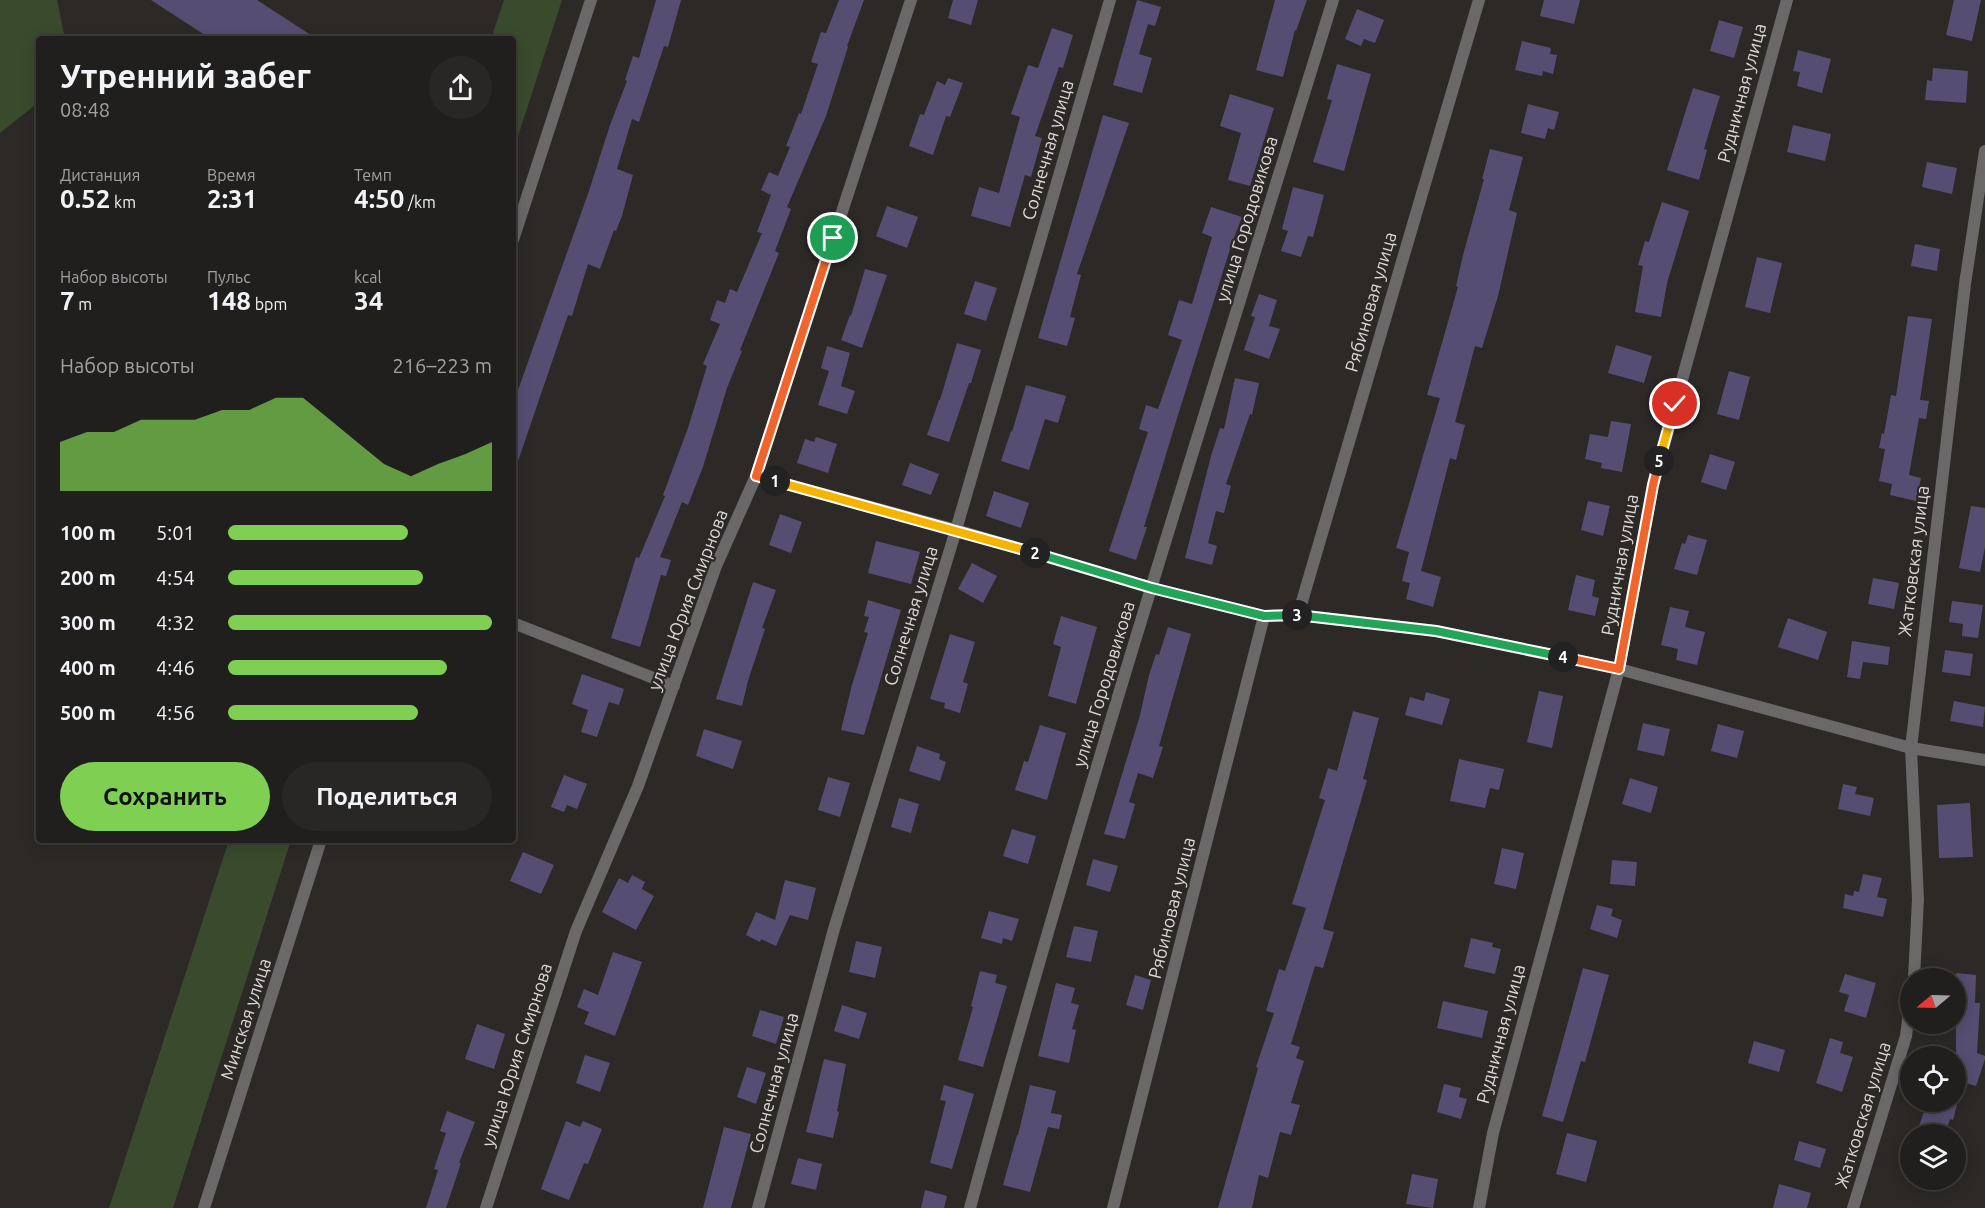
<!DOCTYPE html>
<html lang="ru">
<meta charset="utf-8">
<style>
body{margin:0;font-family:Ubuntu,sans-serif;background:#292726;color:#f1f3f6;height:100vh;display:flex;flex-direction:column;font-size:22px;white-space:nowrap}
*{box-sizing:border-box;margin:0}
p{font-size:20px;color:#a2a2a4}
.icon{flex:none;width:33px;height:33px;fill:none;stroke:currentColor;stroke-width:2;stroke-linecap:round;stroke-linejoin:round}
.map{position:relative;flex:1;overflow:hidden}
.sheet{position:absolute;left:36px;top:36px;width:480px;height:807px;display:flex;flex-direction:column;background:#211f1d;border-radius:6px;box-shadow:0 3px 15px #0003,0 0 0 2px #3e3d3b}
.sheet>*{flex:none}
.needle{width:39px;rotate:251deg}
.fabs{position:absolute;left:1900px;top:968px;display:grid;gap:12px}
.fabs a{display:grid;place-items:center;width:66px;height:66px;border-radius:50%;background:#211f1d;box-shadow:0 3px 15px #0003,0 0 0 2px #3e3d3b;font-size:30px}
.pin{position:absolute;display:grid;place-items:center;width:51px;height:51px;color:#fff;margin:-26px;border:3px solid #fff;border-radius:50%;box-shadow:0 2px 6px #0007}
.km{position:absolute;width:30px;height:30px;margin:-15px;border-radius:50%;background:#222;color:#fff;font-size:16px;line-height:30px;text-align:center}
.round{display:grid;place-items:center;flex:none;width:63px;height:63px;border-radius:32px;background:#292726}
.summary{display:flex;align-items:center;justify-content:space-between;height:102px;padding:0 24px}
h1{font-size:33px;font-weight:600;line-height:45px}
.stats{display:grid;grid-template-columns:repeat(3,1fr);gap:9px;height:102px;padding:6px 24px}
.stats div{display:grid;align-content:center}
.stats b{font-size:26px;font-weight:600}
.stats small{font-size:16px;font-weight:400}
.stats p{font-size:16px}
.chart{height:168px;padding:12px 24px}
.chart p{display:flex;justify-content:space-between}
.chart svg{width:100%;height:108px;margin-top:6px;fill:#7fd052;opacity:.7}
.action{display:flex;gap:12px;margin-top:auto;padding:12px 24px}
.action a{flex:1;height:69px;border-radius:36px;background:#7fd052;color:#111;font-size:24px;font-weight:600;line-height:69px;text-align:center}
.action a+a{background:#292726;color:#f1f3f6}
ul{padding:0 24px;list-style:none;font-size:20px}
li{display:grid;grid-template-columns:96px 72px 1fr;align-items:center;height:45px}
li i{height:15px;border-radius:8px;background:#7fd052}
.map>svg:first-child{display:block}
</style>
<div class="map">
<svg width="1985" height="1208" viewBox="0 0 1985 1208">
<rect width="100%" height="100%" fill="#2c2927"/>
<path fill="#3a4b2d" d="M0 0H57L65 39H39V102L0 133Z
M504 0H562L513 152V39H491Z
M229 840H291L173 1208H109Z"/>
<path fill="#564e72" d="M151 0H257L317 39H211Z
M656 0H681L668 47 664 46 639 122 632 119 617 169 633 175 622 216 616 231 614 230 600 269 588 264 572 316 568 315 515 470 513 469V404L589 191 610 125 627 81 625 80 633 56 639 58Z
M839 0H864L847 46 848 47 826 116 787 207 791 209 775 251 779 253 740 350 742 351 727 388 703 467 688 505 682 502 660 557 671 560 666 576 661 575 640 647 611 638 636 557 639 558 665 496 663 495 688 428 707 366 703 364 720 324 710 320 717 300 725 303 730 289 737 292 762 233 757 232 771 195 761 190 769 172 778 176 790 147 786 146 799 113 801 114 818 64 811 62 821 32 826 33Z
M953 0H978L971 25 948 18Z
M1137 0 1161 7 1155 26 1148 24 1139 54 1152 58 1142 93 1113 85Z
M1275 0H1307L1296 31 1295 30 1283 77 1256 70Z
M1544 0H1580L1574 24 1540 16Z
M1954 0H1981L1972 41 1946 35Z
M1357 9 1384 20 1375 43 1364 39 1361 46 1345 39Z
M1719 20 1743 27 1734 58 1710 51Z
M1052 28 1073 35 1063 68 1059 67 1035 136 1042 138 1031 177 1025 175 1010 227 971 216 979 187 999 193 1020 117 1011 114 1028 65 1038 68Z
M1522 41 1551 48 1550 54 1557 55 1553 74 1543 71 1542 76 1515 70Z
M1798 50 1831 59 1822 93 1797 86 1800 72 1793 71Z
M1337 64 1371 74 1344 171 1313 162 1332 100 1327 99Z
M1933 68 1968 71 1966 103 1925 100 1927 80 1932 81Z
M948 78 963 83 950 117 946 116 933 155 909 146 920 114 924 115 937 81 945 85Z
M1693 88 1720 96 1704 149 1707 150 1699 180 1667 170Z
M1230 94 1274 108 1250 186 1228 180 1241 133 1220 126Z
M1528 104 1559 112 1554 130 1548 128 1545 139 1521 133Z
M1103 115 1129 123 1077 274 1081 275 1070 317 1075 318 1067 346 1038 338Z
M1793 125 1831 134 1825 161 1787 152Z
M1490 149 1523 157 1509 210 1517 213 1498 296 1482 348 1475 346 1455 422 1465 425 1456 460 1450 458 1421 571 1441 577 1433 607 1406 599 1410 583 1402 581 1409 552 1396 548 1440 398 1427 395 1458 287 1456 286 1463 255 1484 179H1482Z
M1927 162 1957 168 1952 194 1922 187Z
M1293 187 1324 195 1313 237 1308 236 1301 257 1281 251 1288 231 1282 229Z
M1662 202 1689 211 1667 283 1661 317 1635 312 1643 266 1638 265 1645 241 1649 242Z
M887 206 918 217 907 248 876 236Z
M1211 207 1242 217 1232 243 1178 415 1144 527H1147L1136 560 1109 551 1148 432 1139 429 1146 405 1158 409 1182 340 1168 335 1179 300 1192 304 1212 237 1202 233Z
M1915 244 1940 249 1937 271 1911 266Z
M1757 257 1782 263 1770 313 1745 307Z
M865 269 887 275 862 348 841 340 850 315 851 316Z
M975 281 997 288 986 321 964 314Z
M1259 294 1277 300 1269 326 1280 329 1269 359 1244 350 1255 317 1251 316Z
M1908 316 1932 319 1920 400 1929 401 1926 419 1919 418 1909 475 1921 478 1916 501 1890 495 1892 484 1879 481 1885 449 1879 448 1882 433 1884 434 1891 395 1896 396Z
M957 343 981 350 971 383H969L949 442 927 435 939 400H940Z
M1616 345 1652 356 1644 383 1608 373Z
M827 346 850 353 841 386 855 391 847 414 818 405 829 371 821 368Z
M1729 371 1750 377 1739 420 1717 414Z
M1235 378 1259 383 1252 415 1250 414 1226 484 1231 486 1224 513 1216 511 1208 543 1217 546 1212 565 1185 558 1211 456 1220 428 1224 429Z
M1026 385 1066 396 1058 423 1045 419 1029 470 1001 461 1011 431 1012 432Z
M1611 421 1631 424 1622 472 1601 468 1602 463 1585 459 1590 434 1608 437Z
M816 437 837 444 828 473 797 463 805 439 814 442Z
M1710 454 1735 462 1726 490 1701 482Z
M910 463 939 474 931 495 902 485Z
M994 491 1029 503 1021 528 986 516Z
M1588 501 1610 506 1603 536 1581 530Z
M1971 506 1985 508V547L1980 572 1959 568Z
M780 514 802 522 791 553 769 545Z
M1688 535 1707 540 1697 575 1674 569 1682 543 1685 544Z
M876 541 920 552 911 584 868 573Z
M972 563 997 576 983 603 958 589Z
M1576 575 1595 580 1592 596 1599 598 1595 616 1568 610Z
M1873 578 1899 583 1894 609 1868 604Z
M753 582 776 590 762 628 765 629 748 681 742 706 716 699Z
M868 600 901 610 864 735 841 730 852 685 868 633 864 632 869 617 864 616Z
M1952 601 1983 605 1978 638 1962 636 1963 624 1949 622Z
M1670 607 1689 611 1685 627 1705 632 1697 665 1676 660 1678 649 1661 645Z
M1061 616 1097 627 1076 704 1048 696 1061 647 1053 644Z
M1788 618 1827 632 1818 660 1778 647Z
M1168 627 1191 634 1159 746 1163 747 1153 778 1138 773 1129 802 1135 804 1125 839 1104 834 1140 715 1149 675 1156 654 1159 655Z
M950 634 975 642 963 682 968 684 960 713 944 708 945 703 930 699Z
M1852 641 1890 647 1888 665 1863 662 1860 679 1847 677Z
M1945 650 1973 654 1970 676 1942 672Z
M582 674 624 689 619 705 609 702 597 737 581 732 588 710 572 704Z
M1539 691 1563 696 1552 748 1527 742Z
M1426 692 1450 699 1442 725 1405 715 1410 697 1424 701Z
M1954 701 1985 707 1983 727 1950 721Z
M1353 711 1379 718 1363 779 1367 780 1323 929 1334 932 1323 968 1315 966 1291 1044 1300 1047 1296 1058 1304 1061 1291 1103 1300 1105 1291 1135 1280 1132 1268 1178 1259 1175 1252 1208H1218L1258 1068 1256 1067 1274 1013 1266 1011 1279 969 1285 971 1306 908 1292 904 1325 800 1319 798 1328 768 1337 771Z
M1643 723 1670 729 1664 756 1637 750Z
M1718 724 1744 731 1737 758 1711 751Z
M1040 725 1066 733 1047 800 1015 790 1024 761 1028 762Z
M704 729 742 741 733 769 696 756Z
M917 746 940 754 939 759 946 762 940 781 909 771Z
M1459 759 1504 769 1499 790 1490 788 1485 808 1450 801Z
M564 775 587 784 577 809 567 805 564 812 551 807Z
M828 777 850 783 840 817 818 810Z
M1630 778 1658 787 1651 813 1622 804Z
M1843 784 1857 787 1855 794 1874 798 1870 816 1838 809Z
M899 798 919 804 911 833 891 827Z
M1970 803 1973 857 1939 858 1937 805Z
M1012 829 1036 836 1028 864 1003 856Z
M1502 848 1524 853 1516 889 1494 884Z
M523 852 554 865 541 894 510 881Z
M1093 859 1118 866 1110 892 1086 885Z
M1612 860 1637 862 1635 886 1610 884Z
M1863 874 1882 878 1877 897 1887 899 1883 917 1843 908 1845 894 1853 896 1854 891 1859 892Z
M632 875 645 882 642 889 654 896 636 930 602 912 619 878 628 883Z
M785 880 816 888 808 920 790 915 776 946 761 939 760 942 746 935 756 912 775 920Z
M1597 905 1613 909 1611 916 1622 920 1617 938 1590 929Z
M989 911 1019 919 1012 941 1003 938 1002 944 981 938Z
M1074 926 1098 931 1091 962 1066 957Z
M1471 938 1493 943 1492 947 1501 949 1495 974 1464 967Z
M856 941 882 947 875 978 849 972Z
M613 952 642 962 615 1036 584 1024 589 1012 577 1007 584 989 598 995Z
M1583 968 1609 975 1585 1062 1581 1061 1563 1122 1542 1116Z
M980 971 997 975 995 983 1007 986 983 1067 958 1060 973 1007 971 1006Z
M1956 973 1976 975 1975 1003H1980L1977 1053 1985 1056V1059L1976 1086 1956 1080Z
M1845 974 1876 983 1866 1018 1844 1011 1849 995 1839 992Z
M1135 975 1151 980 1143 1010 1126 1005Z
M1056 983 1075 988 1071 1003 1079 1005 1072 1029 1076 1030 1069 1063 1038 1056Z
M1443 1001 1488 1011 1482 1038 1437 1028Z
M842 1005 867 1013 859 1039 834 1031Z
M760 1010 784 1017 776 1044 752 1036Z
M477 1024 505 1034 494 1069 465 1059Z
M1830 1038 1843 1042 1840 1053 1853 1057 1842 1092 1816 1083Z
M1754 1041 1785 1050 1779 1072 1748 1063Z
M585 1055 610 1063 600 1092 576 1083Z
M824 1059 846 1064 837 1111 839 1112 833 1138 806 1132Z
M747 1067 766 1073 756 1104 737 1097Z
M1444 1084 1461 1088 1459 1097 1467 1099 1461 1119 1437 1112Z
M944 1085 974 1094 952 1169 930 1163 946 1101 940 1100Z
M1030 1085 1056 1091 1051 1113 1062 1115 1059 1129 1048 1127 1030 1192 1003 1185 1017 1135H1018Z
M1928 1101H1958L1953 1120 1950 1119 1945 1134H1916Z
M447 1111 475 1122 459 1163H461L446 1208H426L438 1170 434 1169 446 1133 440 1131Z
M566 1121 580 1127 583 1121 602 1129 588 1164 584 1163 569 1200 541 1189Z
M724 1127 751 1134 743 1164 731 1208H703Z
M1567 1133 1597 1141 1586 1182 1556 1174Z
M1799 1141 1826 1149 1820 1168 1794 1160Z
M798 1158 822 1164 816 1190 791 1184Z
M1412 1174 1438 1179 1433 1208 1406 1204Z
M1779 1184 1811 1193 1807 1208H1773Z
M925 1190 947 1196 944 1208H921Z"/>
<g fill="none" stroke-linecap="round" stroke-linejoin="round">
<path stroke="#6a6868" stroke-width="12" d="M513 240 591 0
M756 476 956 530 1152 588 1264 616 1298 615 1436 631 1619 669 1911 748 1985 760
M1298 615 1479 0
M513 623 674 686
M1914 978 1918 899 1911 748 1965 284 1985 151
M204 1208 321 840
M486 1208 576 931 638 786 716 566 756 476 911 0
M758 1208 834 929 956 530 1110 0
M970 1208C1081 802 1209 402 1333 0
M1113 1208 1264 616
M1479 1208 1493 1133 1619 669 1653 485 1787 0
M1853 1208 1906 1036 1911 996"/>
</g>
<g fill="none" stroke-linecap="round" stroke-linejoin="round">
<g stroke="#fff" stroke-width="12">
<path id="split-1" d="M775 481 756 476 833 238"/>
</g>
<g stroke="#fff" stroke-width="12">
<path id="split-2" d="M775 481 1035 553"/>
</g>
<g stroke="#fff" stroke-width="12">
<path id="split-3" d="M1035 553 1152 588 1264 616 1297 615"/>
</g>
<g stroke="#fff" stroke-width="12">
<path id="split-4" d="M1297 615 1436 631 1563 657"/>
</g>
<g stroke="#fff" stroke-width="12">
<path id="split-5" d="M1563 657 1619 669 1653 485 1659 461"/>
</g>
<g stroke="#fff" stroke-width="12">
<path id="split-6" d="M1659 461 1675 404"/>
</g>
<use href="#split-1" stroke="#f0652b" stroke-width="8"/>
<use href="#split-2" stroke="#f5b400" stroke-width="8"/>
<use href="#split-3" stroke="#22a559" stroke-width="8"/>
<use href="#split-4" stroke="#22a559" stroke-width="8"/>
<use href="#split-5" stroke="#f0652b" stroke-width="8"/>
<use href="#split-6" stroke="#f5b400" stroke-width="8"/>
</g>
<g text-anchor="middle" stroke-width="4.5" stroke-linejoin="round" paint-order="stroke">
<g font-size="18" fill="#dcdad9" stroke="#2c2927">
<text transform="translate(1742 93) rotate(-75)" y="6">Рудничная улица</text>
<text transform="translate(1048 150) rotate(-74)" y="6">Солнечная улица</text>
<text transform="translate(1247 219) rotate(-73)" y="6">улица Городовикова</text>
<text transform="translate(1371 302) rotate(-74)" y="6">Рябиновая улица</text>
<text transform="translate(1914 561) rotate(-83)" y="6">Жатковская улица</text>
<text transform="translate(1620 565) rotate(-80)" y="6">Рудничная улица</text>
<text transform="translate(688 600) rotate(-69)" y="6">улица Юрия Смирнова</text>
<text transform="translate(911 616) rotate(-73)" y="6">Солнечная улица</text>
<text transform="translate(1104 684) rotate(-73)" y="6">улица Городовикова</text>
<text transform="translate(1172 908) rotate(-76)" y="6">Рябиновая улица</text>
<text transform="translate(246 1019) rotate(-72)" y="6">Минская улица</text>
<text transform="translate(1501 1034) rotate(-75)" y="6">Рудничная улица</text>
<text transform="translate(517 1055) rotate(-72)" y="6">улица Юрия Смирнова</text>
<text transform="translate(774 1083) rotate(-75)" y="6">Солнечная улица</text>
<text transform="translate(1863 1115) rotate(-73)" y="6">Жатковская улица</text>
</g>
</g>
</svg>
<div class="fabs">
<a><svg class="needle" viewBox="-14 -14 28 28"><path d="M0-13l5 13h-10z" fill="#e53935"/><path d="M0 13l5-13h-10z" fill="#a2a2a4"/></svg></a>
<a><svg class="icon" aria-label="locate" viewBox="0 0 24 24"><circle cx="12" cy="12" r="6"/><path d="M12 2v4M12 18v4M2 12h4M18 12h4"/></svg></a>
<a><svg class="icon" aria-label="layers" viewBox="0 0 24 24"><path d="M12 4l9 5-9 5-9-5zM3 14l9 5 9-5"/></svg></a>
</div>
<div class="pin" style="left:833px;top:238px;background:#1e9e55"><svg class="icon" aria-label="arrive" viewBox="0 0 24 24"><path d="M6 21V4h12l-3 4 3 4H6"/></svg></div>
<div class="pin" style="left:1675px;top:404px;background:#d93025"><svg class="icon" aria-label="check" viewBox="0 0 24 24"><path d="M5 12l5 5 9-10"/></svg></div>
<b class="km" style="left:775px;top:481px">1</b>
<b class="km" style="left:1035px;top:553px">2</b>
<b class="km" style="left:1297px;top:615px">3</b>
<b class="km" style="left:1563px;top:657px">4</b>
<b class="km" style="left:1659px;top:461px">5</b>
<section class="sheet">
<div class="summary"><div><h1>Утренний забег</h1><p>08:48</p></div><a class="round"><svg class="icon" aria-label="share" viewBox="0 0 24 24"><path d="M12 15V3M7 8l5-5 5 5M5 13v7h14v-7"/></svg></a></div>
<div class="stats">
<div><p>Дистанция</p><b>0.52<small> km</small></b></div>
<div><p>Время</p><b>2:31</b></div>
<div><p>Темп</p><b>4:50<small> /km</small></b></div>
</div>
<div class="stats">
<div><p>Набор высоты</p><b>7<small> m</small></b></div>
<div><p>Пульс</p><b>148<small> bpm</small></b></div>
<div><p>kcal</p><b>34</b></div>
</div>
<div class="chart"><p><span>Набор высоты</span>216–223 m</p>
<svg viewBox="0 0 160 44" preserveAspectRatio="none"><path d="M0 44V24L10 20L20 20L30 15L40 15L50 15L60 11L70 11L80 6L90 6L100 15L110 24L120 33L130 38L140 33L150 29L160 24V44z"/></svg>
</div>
<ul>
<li><b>100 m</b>5:01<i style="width:68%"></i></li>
<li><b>200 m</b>4:54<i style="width:74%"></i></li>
<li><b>300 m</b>4:32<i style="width:100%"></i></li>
<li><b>400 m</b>4:46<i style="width:83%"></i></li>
<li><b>500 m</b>4:56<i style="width:72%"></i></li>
</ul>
<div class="action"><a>Сохранить</a><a>Поделиться</a></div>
</section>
</div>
